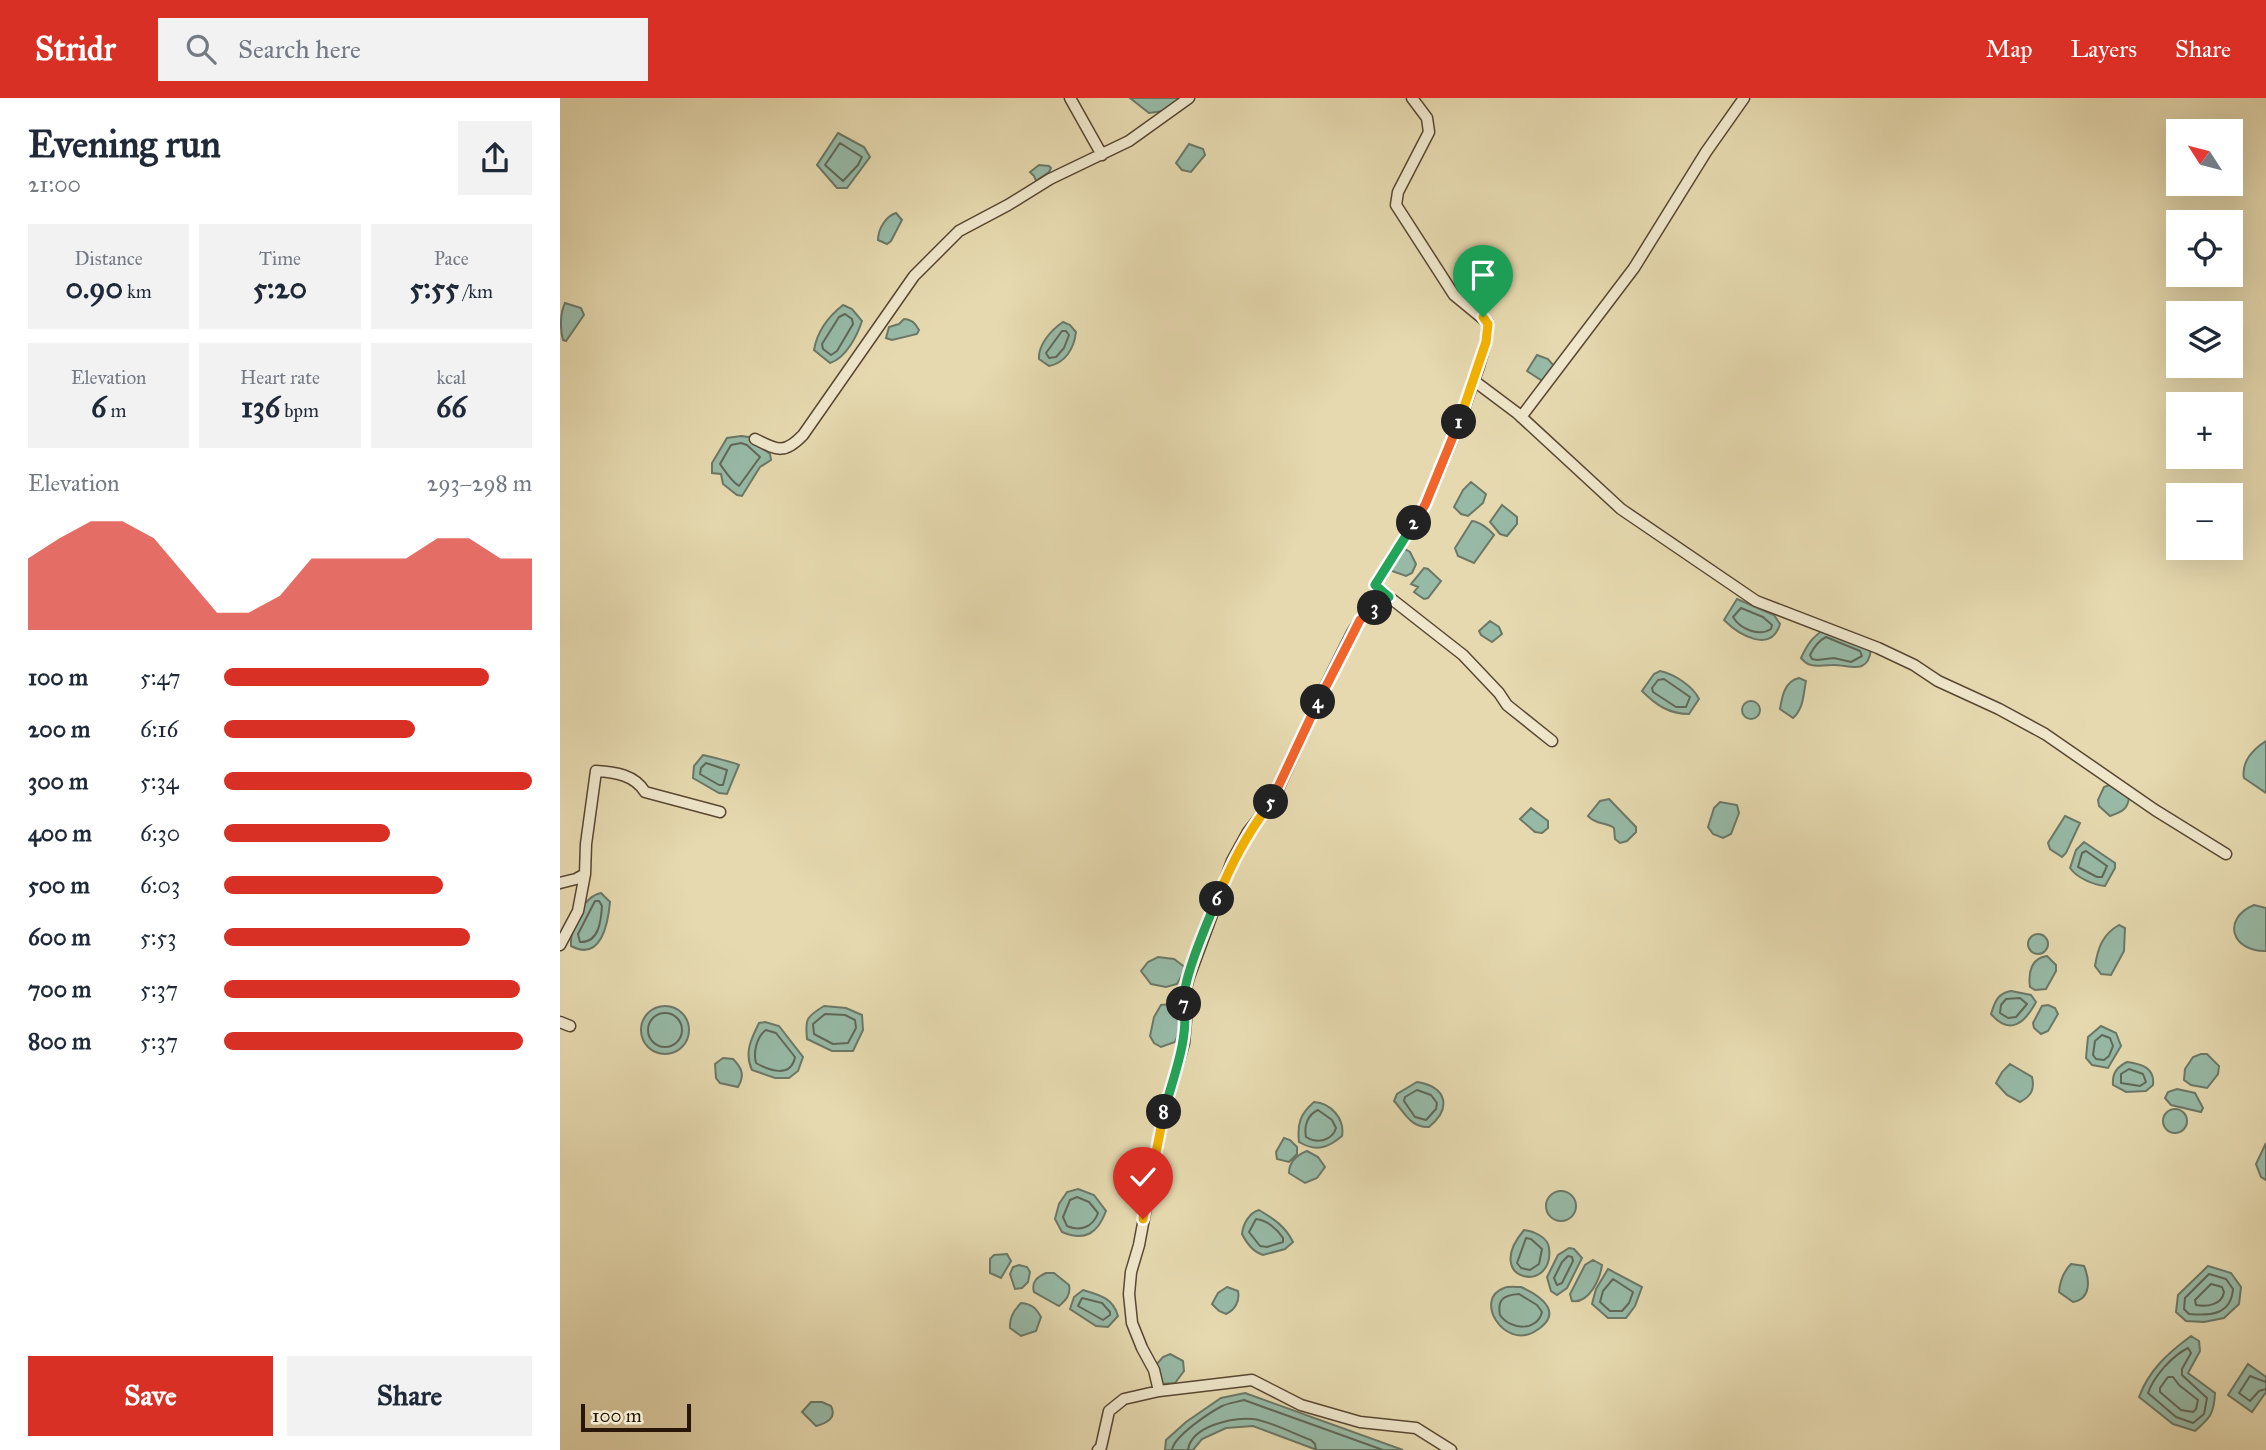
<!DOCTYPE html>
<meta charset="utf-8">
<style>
body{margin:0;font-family:"IM FELL Great Primer",serif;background:#f2f2f3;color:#1f2937;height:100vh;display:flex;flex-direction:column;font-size:26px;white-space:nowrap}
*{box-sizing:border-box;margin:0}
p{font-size:23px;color:#747a83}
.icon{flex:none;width:38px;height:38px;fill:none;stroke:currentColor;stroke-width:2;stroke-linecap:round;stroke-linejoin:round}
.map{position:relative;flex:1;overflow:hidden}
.details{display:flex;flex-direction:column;background:#fff;width:560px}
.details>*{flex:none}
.needle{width:46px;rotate:306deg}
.buttons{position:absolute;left:1606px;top:21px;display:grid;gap:14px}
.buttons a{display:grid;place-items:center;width:77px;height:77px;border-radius:0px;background:#fff;box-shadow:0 7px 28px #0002;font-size:35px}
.scale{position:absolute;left:21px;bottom:18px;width:110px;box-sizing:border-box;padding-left:7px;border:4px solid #281608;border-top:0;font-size:19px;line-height:24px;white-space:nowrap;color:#281608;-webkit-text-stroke:5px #efe6cb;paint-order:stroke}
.pin{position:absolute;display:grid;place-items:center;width:60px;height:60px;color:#fff;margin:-72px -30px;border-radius:50% 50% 50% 0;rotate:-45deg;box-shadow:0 0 7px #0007}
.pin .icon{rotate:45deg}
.km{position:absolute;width:35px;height:35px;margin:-18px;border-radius:50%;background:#222;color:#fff;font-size:19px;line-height:35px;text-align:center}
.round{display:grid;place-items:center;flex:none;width:74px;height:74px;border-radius:0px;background:#f2f2f3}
.head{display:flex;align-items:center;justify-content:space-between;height:119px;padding:0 28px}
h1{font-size:38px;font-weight:800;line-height:52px}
.stats{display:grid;grid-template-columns:repeat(3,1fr);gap:10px;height:119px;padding:7px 28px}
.stats div{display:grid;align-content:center;border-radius:0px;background:#f2f2f3;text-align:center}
.stats b{font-size:30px;font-weight:800}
.stats small{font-size:19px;font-weight:400}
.stats p{font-size:19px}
.chart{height:196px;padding:14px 28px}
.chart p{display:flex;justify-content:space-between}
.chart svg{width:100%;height:126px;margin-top:7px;fill:#d93025;opacity:.7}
.primary-button{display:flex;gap:14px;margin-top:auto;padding:14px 28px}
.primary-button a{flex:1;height:80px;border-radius:0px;background:#d93025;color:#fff;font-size:28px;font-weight:800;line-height:80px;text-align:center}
.primary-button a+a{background:#f2f2f3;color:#1f2937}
ul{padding:0 28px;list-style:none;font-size:23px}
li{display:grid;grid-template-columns:112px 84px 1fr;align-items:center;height:52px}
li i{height:18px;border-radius:9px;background:#d93025}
header{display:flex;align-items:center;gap:42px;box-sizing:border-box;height:98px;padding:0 35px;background:#d93025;color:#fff}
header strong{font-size:33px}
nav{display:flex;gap:38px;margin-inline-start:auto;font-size:24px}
.search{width:490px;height:63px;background:#f2f2f3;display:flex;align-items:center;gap:18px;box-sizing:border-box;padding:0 24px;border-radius:0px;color:#747a83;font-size:26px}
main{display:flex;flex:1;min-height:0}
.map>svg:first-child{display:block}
</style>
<header>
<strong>Stridr</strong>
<div class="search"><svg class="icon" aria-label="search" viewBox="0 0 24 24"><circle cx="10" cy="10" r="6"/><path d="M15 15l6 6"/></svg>Search here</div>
<nav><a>Map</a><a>Layers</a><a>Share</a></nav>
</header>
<main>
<section class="details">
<div class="head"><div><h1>Evening run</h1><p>21:00</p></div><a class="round"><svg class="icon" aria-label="share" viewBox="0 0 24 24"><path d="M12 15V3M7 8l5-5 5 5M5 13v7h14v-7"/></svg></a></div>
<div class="stats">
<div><p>Distance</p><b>0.90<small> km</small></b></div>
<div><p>Time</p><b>5:20</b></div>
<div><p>Pace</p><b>5:55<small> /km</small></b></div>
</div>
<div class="stats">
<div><p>Elevation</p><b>6<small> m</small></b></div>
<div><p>Heart rate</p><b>136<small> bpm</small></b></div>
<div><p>kcal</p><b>66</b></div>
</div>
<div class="chart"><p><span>Elevation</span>293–298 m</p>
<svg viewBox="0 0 160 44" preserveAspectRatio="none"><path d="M0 44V19L10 12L20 6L30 6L40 12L50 25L60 38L70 38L80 32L90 19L100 19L110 19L120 19L130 12L140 12L150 19L160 19V44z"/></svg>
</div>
<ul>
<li><b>100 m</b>5:47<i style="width:86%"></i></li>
<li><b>200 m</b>6:16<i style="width:62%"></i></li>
<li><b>300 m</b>5:34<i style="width:100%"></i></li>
<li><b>400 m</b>6:30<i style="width:54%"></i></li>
<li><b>500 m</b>6:03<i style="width:71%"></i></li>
<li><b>600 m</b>5:53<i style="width:80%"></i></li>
<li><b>700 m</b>5:37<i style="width:96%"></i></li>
<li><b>800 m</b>5:37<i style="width:97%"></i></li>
</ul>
<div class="primary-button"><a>Save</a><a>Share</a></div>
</section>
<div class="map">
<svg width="1706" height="1352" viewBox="0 0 1706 1352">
<rect width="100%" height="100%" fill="#e6d9af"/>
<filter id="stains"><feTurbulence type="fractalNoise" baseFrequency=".00286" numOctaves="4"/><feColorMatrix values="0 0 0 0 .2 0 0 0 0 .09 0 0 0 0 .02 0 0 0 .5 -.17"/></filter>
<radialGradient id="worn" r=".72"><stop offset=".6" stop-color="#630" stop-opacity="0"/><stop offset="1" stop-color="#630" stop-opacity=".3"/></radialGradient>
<path fill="#97baa7" stroke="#6b7867" stroke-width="2" d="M570 0H621L604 13 589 15Z
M278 35 304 49 310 59 287 90H277L257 67Z
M629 46 643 51 645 57 631 74 622 72 616 65Z
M479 67 489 68 491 70 489 74 476 83 474 78 470 74Z
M336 115 342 122 331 143 327 146 318 142C318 131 326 118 336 115Z
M5 205 21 210 24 217 6 243 3 242C0 231 0 215 5 205Z
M283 207 292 211 302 223C297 238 286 260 270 265L254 252C257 234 269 218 283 207Z
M344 221C351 221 356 226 359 232L357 236 332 242 326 240 329 229 339 226Z
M503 224 510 227 516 234C514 251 505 265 489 268L479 261C478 247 491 232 503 224Z
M977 257 988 261 994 268 984 284 967 273Z
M181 338 189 339 210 356 211 362 200 369 182 398 177 397 163 386 161 376 152 375V365L167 340Z
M911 384 926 396 923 405 908 418 901 416 894 409 903 392Z
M942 407 957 419V426L947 438 940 436 930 424Z
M912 423C920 424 929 431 934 437L914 465 898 458 895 450Z
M843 450 850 454 856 466 852 475 846 478 832 473 829 468Z
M864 470 868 471 881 483 868 500 864 501 854 494 858 489 851 486Z
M1177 501 1214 517 1220 526C1211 556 1179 537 1164 522Z
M930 523 939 529 942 536 932 544 921 537 919 533Z
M1265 531 1311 551C1308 579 1288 566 1272 567 1258 567 1250 571 1241 560 1247 547 1252 539 1265 531Z
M1100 573C1114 576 1133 588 1139 601L1129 616C1109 616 1096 607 1082 593L1094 576Z
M1239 580 1246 583C1243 597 1244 610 1233 620L1220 611C1222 598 1225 583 1239 580Z
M1182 612a9 9 0 1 1 18 0a9 9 0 1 1-18 0Z
M1706 643V695L1684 680C1681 664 1693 651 1706 643Z
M143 657C148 658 176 665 179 667L167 696 159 695 133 680 134 668Z
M1549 687 1569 699C1568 712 1561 714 1550 718L1539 708 1538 702 1544 689Z
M1049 701 1076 729V734L1067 743 1060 745 1055 741 1054 730C1046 724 1036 727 1028 718L1040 703Z
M1160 704 1177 707 1179 715 1171 736 1163 740 1153 736 1148 729 1154 710Z
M971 710 988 723V730L982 735 975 734 960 721Z
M1505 718 1520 725 1506 755 1502 759 1490 751 1488 745Z
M1524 744 1555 765V770L1545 788C1534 787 1517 780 1510 770L1516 752Z
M41 795 50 804C48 826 41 864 11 848 10 829 22 799 41 795Z
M1694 807 1706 810V853C1672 854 1661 821 1694 807Z
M1559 827 1565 830 1564 853 1551 877 1541 876 1535 868C1538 849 1543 836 1559 827Z
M1468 846a10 10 0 1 1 20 0a10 10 0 1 1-20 0Z
M1487 858 1496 867V873L1486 891 1475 892 1470 889C1468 875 1471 860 1487 858Z
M598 859 614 861 626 870 617 886 606 889 591 886 581 873 588 864Z
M1451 893 1471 897 1476 904C1465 925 1450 938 1431 916 1435 903 1438 895 1451 893Z
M611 906 620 916 621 929 615 944 601 949 594 945 590 938 594 919 601 907Z
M1488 907 1495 910 1498 916 1488 933 1481 936 1474 930 1473 925 1482 908Z
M81 932a24 24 0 1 1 48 0a24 24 0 1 1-48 0Z
M264 908 286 910 302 917 303 932 293 953H272L247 941C245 921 246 919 264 908Z
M205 924 219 928 243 959 238 973 229 980H215L192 972C184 955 191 941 199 925Z
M1541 928 1556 935 1561 948 1548 970 1532 967 1526 960 1528 939Z
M1641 956H1647L1659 968 1658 976 1647 990 1631 987 1624 982 1625 971 1633 959Z
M163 960 173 961C182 970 185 977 178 989L160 985 156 980 155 966Z
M1567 964C1582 966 1595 970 1593 987L1586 993 1566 994 1553 987C1552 975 1557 969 1567 964Z
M1450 966 1472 979C1475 992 1471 998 1460 1004L1447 997 1436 985 1442 974Z
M857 984C887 989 892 1010 869 1029 851 1030 845 1015 834 1003L837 996Z
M1617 991 1635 995 1643 1010 1641 1014 1611 1007 1605 1000 1608 994Z
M754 1004C771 1005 785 1021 782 1038 768 1050 756 1054 739 1044 737 1026 740 1016 754 1004Z
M1603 1023a12 12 0 1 1 24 0a12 12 0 1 1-24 0Z
M724 1040 730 1042 737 1049V1056L729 1064 717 1061 716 1054Z
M1706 1045V1082L1701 1079 1696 1066Z
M747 1053 758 1059 765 1069 757 1080 745 1085 729 1075C729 1064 737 1057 747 1053Z
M518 1091 534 1097 546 1113C538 1135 525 1144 502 1134L495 1121 499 1106 507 1094Z
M986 1108a15 15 0 1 1 30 0a15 15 0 1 1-30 0Z
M699 1112C714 1121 725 1128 733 1144L725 1151 703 1157C693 1154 686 1144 682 1136 683 1126 689 1115 699 1112Z
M964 1132C973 1133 988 1139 989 1150 995 1197 921 1183 964 1132Z
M1009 1150 1014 1151 1022 1160 1007 1190 997 1197 991 1193 987 1179 998 1157Z
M447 1156 451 1163 441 1180 430 1175V1161L434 1157Z
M1033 1162 1042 1167C1040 1181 1029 1206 1012 1203L1010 1196 1025 1167Z
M1511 1166 1524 1168C1530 1182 1531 1201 1513 1204L1499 1194C1500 1183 1503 1174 1511 1166Z
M459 1167 467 1169 470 1174 468 1184 462 1190 455 1191 450 1176 453 1169Z
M1648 1168 1671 1175 1681 1189 1679 1206 1664 1220 1644 1224 1626 1223 1616 1214 1618 1197Z
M1048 1171 1082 1189 1075 1208 1066 1220H1048L1032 1206 1036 1191Z
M486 1175H494L509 1187C511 1197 506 1202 499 1208L474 1194C471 1184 477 1179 486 1175Z
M667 1189 678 1193C680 1203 675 1212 666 1216L659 1213 652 1206 658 1195Z
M961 1189C983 1199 1005 1216 974 1234 944 1251 913 1201 944 1190 948 1188 956 1189 961 1189Z
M523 1192C540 1197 553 1200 558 1218L548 1229 536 1228 510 1211 514 1199Z
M461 1205C472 1206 476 1210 481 1219L476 1233 461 1238 450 1230C449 1220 454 1212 461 1205Z
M1631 1238 1639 1243 1640 1253 1628 1275 1655 1295C1654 1316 1650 1320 1635 1333L1613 1326 1579 1299C1589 1272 1608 1255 1631 1238Z
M610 1256 623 1263 624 1273 615 1285 602 1286 596 1267 603 1259Z
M1688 1266 1706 1279V1294L1692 1314 1668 1297Z
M685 1295 843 1352H757L693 1328 666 1330 642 1341 633 1352H605L606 1342 626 1324 661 1300Z
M251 1304H262L271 1308C277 1320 267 1325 256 1328L242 1314Z"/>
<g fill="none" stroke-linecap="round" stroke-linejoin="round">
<path stroke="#606858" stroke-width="2" d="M280 45 302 59 298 67 283 83 265 67Z
M285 216 292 221 293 226 277 253 271 257 263 251 262 246 279 219Z
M502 233H506L509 237 504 250 496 259 489 260 486 255Z
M181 345 187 347 200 359 179 388C171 383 165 373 160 366L171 347Z
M1181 510 1203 519 1212 527 1211 531C1199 539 1180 531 1173 519Z
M1266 539 1300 553 1302 558 1291 564 1274 560 1257 562 1252 561 1250 557C1254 549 1258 543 1266 539Z
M1104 581 1130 599 1126 609H1116L1093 594 1092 590 1098 582Z
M146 665 167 672 163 687H159L140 676 141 670Z
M1526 753 1547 768 1542 779H1537L1518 769 1522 755Z
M35 803H39L42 808C41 823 39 845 20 844L18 836Z
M1460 900 1467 906 1456 919 1448 920 1440 915 1441 907 1446 901Z
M88 932a17 17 0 1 1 34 0a17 17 0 1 1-34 0Z
M265 916 285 917 295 922 296 930 288 945 273 946 254 936 253 926Z
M206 932 216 935 235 959C231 980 210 973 196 965 193 954 197 938 206 932Z
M1542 937 1550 940 1553 948 1549 958 1544 962 1536 961 1533 957 1535 943Z
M1569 971 1583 976 1586 984 1580 988 1561 985V976Z
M857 992 871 997 877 1005 876 1011 866 1022 855 1019 844 1003 845 999Z
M758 1012 772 1022 776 1030C772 1043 757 1046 746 1039 744 1028 747 1017 758 1012Z
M517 1099 529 1104 538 1115C533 1129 520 1134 507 1128L503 1119 510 1102Z
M696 1121C707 1122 717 1131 723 1140V1144L707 1149 700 1148 689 1134Z
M966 1140 971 1141 982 1151 979 1166 970 1172 961 1170 957 1165Z
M1008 1158 1012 1159 1013 1163 1002 1185 997 1187 994 1180 1002 1164Z
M1649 1176 1666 1181 1673 1191C1671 1217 1650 1218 1629 1216L1624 1211 1625 1200Z
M1053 1181 1073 1194 1069 1205 1062 1213H1050L1040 1204 1043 1193Z
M1651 1186 1662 1189 1664 1194C1662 1207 1647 1209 1636 1207L1635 1202Z
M959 1196 977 1207 982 1214C977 1234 950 1232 940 1217 937 1201 944 1197 959 1196Z
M522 1200 542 1205 550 1214V1217L543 1222 518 1208Z
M1628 1250 1631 1255 1622 1271V1277L1647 1300 1644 1316 1633 1325 1616 1319 1588 1295C1594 1278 1612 1258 1628 1250Z
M1608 1279H1613L1619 1287 1638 1302 1636 1311 1633 1314 1621 1312 1600 1294V1290Z
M1706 1284 1690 1278 1679 1295 1690 1303 1699 1293 1706 1291
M612 1352C614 1338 649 1315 662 1308 669 1305 677 1304 684 1302L823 1352
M628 1352C631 1328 673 1319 693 1321 710 1323 734 1336 751 1342L755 1346 756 1352"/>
<g stroke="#584732" stroke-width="13">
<path id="minor" d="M510 0 542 57
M913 282 957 315 1061 411 1196 503 1318 550 1354 567 1378 583 1439 611 1485 636 1595 712 1666 756
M961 319 1074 170 1146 54 1184 0
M195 341C217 352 224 357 243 337L354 178 399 133 448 107 490 81 569 43 629 0
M829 499 815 487 865 407 898 328 919 268 926 244 928 225 894 197 836 107 838 94 869 34 867 20 852 0
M0 785 16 781 25 776
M0 847 18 813 25 776 26 746 36 673C55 674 75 677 85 694L160 714
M0 924 10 928
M599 1293 594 1272 582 1250 572 1225 569 1196 571 1174 579 1147 603 1018 624 945 626 922 623 900 629 879 672 763 688 734 713 702 760 599 792 535 800 522 829 499 903 557 939 595 947 607 992 643
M538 1352 541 1349 549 1313 564 1301 599 1293 692 1282 741 1307 800 1324 856 1330 891 1352"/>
</g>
<use href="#minor" stroke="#efe6cb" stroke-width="10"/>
</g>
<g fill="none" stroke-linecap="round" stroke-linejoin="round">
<g stroke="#fff" stroke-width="14">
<path id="split-1" d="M899 324 926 244 928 226 923 219"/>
</g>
<g stroke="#fff" stroke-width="14">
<path id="split-2" d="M854 425 865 407 899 324"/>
</g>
<g stroke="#fff" stroke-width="14">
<path id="split-3" d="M815 510 829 499 815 487 854 425"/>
</g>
<g stroke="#fff" stroke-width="14">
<path id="split-4" d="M758 604 800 522 815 510"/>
</g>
<g stroke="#fff" stroke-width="14">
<path id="split-5" d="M711 704 758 604"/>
</g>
<g stroke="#fff" stroke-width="14">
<path id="split-6" d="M657 801C672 764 687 736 711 704"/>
</g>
<g stroke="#fff" stroke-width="14">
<path id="split-7" d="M624 906C621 884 648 823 657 801"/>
</g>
<g stroke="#fff" stroke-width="14">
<path id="split-8" d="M604 1014C613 979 629 942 624 906"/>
</g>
<g stroke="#fff" stroke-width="14">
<path id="split-9" d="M583 1121 604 1014"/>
</g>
<use href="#split-1" stroke="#f5b400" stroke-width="9"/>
<use href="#split-2" stroke="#f0652b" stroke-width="9"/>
<use href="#split-3" stroke="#22a559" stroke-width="9"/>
<use href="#split-4" stroke="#f0652b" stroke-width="9"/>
<use href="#split-5" stroke="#f0652b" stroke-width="9"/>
<use href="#split-6" stroke="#f5b400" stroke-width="9"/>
<use href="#split-7" stroke="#22a559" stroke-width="9"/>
<use href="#split-8" stroke="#22a559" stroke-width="9"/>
<use href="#split-9" stroke="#f5b400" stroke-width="9"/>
</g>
<rect width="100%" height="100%" filter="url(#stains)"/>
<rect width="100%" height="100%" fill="url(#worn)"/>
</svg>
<div class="buttons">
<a><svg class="needle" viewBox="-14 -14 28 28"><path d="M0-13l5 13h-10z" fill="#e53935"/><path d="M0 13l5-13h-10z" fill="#747a83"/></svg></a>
<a><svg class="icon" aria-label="locate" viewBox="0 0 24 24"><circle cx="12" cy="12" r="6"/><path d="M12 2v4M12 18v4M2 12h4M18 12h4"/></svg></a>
<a><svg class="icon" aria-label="layers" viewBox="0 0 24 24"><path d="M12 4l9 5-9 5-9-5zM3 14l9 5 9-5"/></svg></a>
<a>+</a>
<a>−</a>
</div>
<div class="scale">100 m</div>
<div class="pin" style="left:923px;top:219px;background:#1e9e55"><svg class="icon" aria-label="arrive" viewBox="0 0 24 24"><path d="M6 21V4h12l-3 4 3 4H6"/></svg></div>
<div class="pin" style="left:583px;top:1121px;background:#d93025"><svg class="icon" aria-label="check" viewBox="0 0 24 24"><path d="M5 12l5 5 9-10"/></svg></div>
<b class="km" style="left:899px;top:324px">1</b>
<b class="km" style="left:854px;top:425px">2</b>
<b class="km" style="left:815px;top:510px">3</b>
<b class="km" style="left:758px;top:604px">4</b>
<b class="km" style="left:711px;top:704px">5</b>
<b class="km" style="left:657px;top:801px">6</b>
<b class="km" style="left:624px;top:906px">7</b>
<b class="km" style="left:604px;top:1014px">8</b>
</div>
</main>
